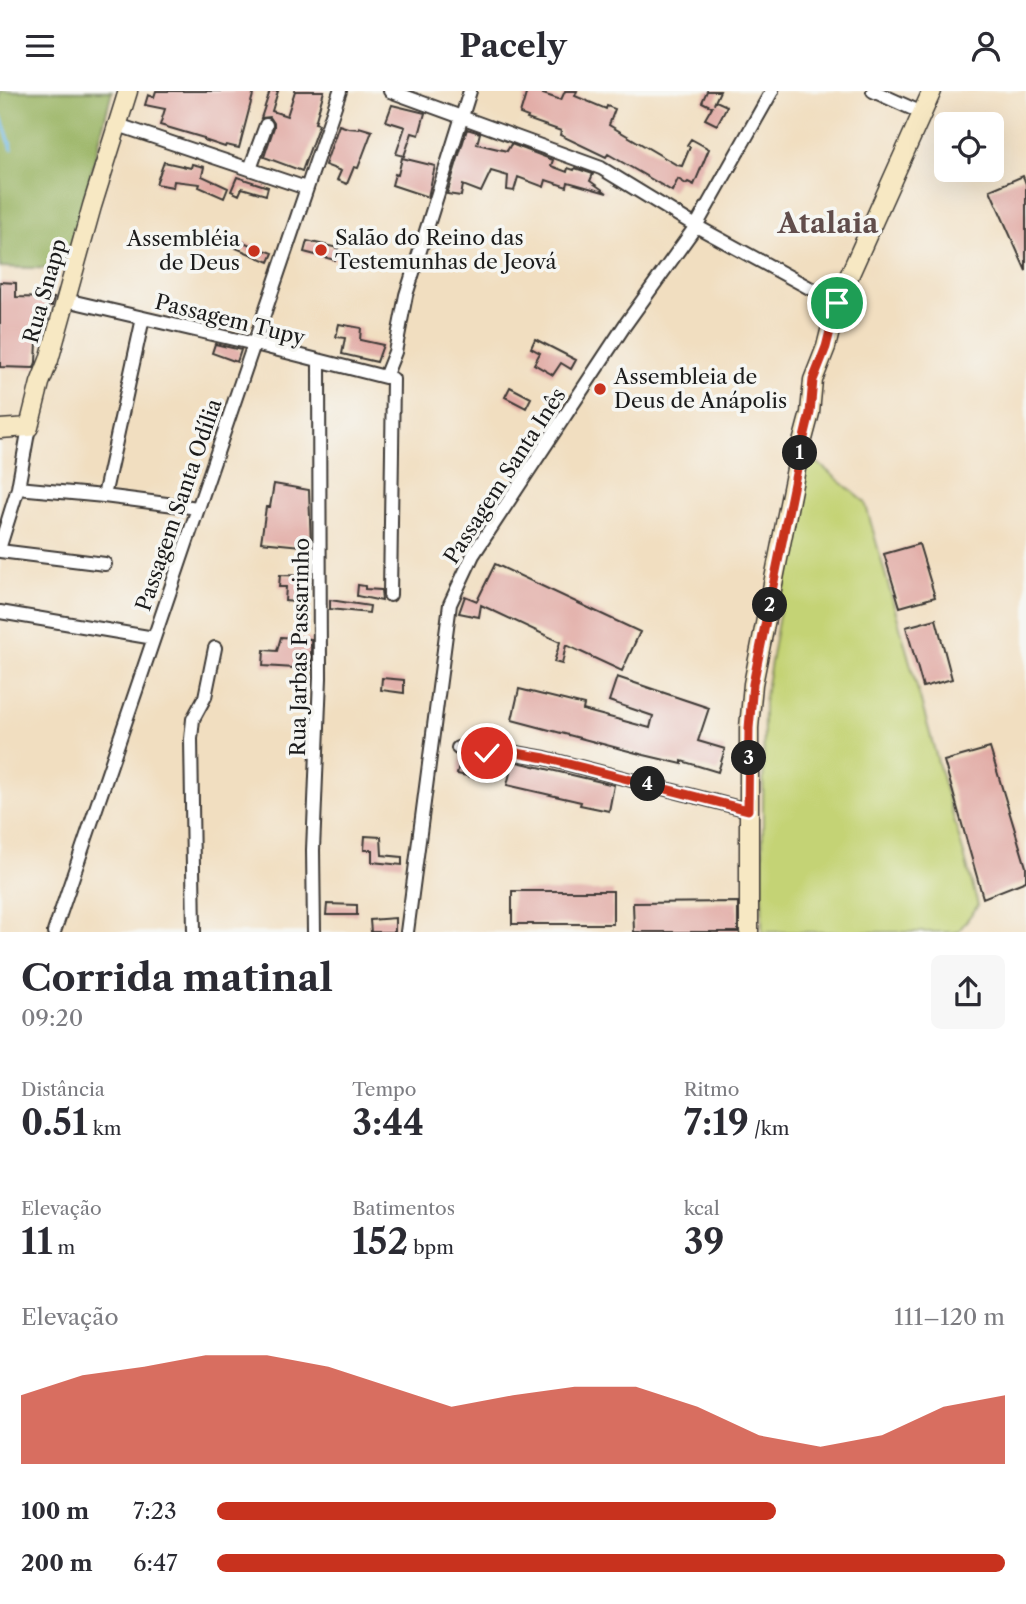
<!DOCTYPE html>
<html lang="pt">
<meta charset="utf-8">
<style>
body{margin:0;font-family:"Libre Caslon Text",serif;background:#f7f7f7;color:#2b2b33;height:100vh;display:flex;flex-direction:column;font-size:26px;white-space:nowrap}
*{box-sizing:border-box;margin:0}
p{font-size:23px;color:#7c7c81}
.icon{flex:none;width:38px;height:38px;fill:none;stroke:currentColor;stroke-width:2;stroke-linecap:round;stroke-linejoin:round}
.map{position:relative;height:841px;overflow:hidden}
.drawer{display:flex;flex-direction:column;background:#fff;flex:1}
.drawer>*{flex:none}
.tools{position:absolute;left:934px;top:21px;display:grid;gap:14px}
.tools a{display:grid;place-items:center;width:70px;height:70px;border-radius:10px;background:#fff;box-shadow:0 7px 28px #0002;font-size:35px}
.pin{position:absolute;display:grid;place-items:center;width:60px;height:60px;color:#fff;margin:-30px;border:4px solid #fff;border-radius:50%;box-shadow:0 2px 7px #0007}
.km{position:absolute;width:35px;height:35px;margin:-18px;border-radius:50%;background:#222;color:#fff;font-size:19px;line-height:35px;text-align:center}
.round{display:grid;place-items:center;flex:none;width:74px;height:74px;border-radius:10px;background:#f7f7f7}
.overview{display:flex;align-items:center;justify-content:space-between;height:119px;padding:0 21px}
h1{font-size:38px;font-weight:700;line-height:52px}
.metrics{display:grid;grid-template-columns:repeat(3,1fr);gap:10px;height:119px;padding:7px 21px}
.metrics div{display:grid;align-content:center}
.metrics b{font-size:35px;font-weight:700}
.metrics small{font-size:19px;font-weight:400}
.metrics p{font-size:19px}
.chart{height:196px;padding:14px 21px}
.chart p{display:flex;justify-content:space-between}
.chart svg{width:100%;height:126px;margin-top:7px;fill:#c8321e;opacity:.7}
ul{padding:0 21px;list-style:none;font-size:23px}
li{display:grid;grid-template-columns:112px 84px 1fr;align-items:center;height:52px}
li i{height:18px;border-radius:9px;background:#c8321e}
header{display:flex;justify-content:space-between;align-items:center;height:91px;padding:0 21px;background:#fff;font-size:32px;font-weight:700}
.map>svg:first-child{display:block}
</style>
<header><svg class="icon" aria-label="menu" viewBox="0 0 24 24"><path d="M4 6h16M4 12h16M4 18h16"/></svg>Pacely<svg class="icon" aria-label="person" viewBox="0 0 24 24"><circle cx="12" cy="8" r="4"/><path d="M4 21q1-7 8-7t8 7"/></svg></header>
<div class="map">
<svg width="1026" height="841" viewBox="0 0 1026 841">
<rect width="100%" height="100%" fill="#f6f6f2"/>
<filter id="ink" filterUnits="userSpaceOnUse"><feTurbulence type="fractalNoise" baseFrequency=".0143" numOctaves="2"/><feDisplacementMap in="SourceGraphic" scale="14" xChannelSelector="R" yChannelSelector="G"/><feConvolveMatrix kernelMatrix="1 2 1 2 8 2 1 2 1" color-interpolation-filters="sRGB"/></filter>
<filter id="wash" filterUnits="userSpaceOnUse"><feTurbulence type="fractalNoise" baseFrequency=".00686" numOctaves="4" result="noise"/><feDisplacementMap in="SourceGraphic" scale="28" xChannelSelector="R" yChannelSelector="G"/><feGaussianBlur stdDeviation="1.57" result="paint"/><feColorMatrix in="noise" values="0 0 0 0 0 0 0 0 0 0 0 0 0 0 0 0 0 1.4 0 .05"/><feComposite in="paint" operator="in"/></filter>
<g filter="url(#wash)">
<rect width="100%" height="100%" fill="#f1dec0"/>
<path fill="#c4d375" stroke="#707848" stroke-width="2" d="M807 363 865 411 978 814 958 841H762L764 611Z"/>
<path fill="#9bb566" stroke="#5c6841" stroke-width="2" d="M0 0H112L67 178 0 176Z"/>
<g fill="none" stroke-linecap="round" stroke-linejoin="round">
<path stroke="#72bceb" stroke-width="3.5" d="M0 23 12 58"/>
</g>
<g id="blocks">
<path fill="#e1a9a3" d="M156 0H254L239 57 226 54 225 56 204 49V47L160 34 165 18 145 14 148 4 154 6Z
M270 0H278L272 20 287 25 295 0H324L315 32 319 33 302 80 264 66 274 36V32L270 26 261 27Z
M527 0 543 1V3L561 9 565 0H577L575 5 606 18 607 15 615 18 609 34 677 74 682 75 690 56 687 54 691 48 709 58 694 94 688 91 686 93 678 88 672 100 608 63 606 66 560 44 561 40 527 28 528 26 520 23Z
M707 0H720L714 13 716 10 727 15 717 34 705 28 712 16 702 11Z
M392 14 425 22 419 44 412 42 404 65 396 63 405 36 386 30Z
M339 34 348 37 359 38V36L372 40 358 77 354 76 347 93 337 89 341 80 325 74Z
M467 38 480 42 477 53 507 60 511 53 553 69 551 75 567 81 568 77 574 79 575 77 593 83 590 90 607 102 568 91 567 96 546 89 544 96 518 86 514 100 507 99 508 85 491 80 481 101 463 94 461 105 447 103Z
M402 67 435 75 428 106 392 94 395 83 398 84Z
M164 71 191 77 192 73 204 76 202 85 228 97 224 107 199 96 200 93 174 90 173 96 156 93Z
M1023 85 1026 93V180L990 99Z
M237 86 268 96 266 104 242 97 239 104 231 100Z
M240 150 273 162 269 171 236 157Z
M307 150 338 157 335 169 304 161Z
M0 191 16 192V206L54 207 52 215H48V231L45 234 42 252 37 251 36 271 34 277 0 276Z
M339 233 361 237 360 249 383 254 377 271 342 263 345 247 336 246Z
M535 248 576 269 571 278 561 272 553 284 534 273 540 262 531 257Z
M215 253 241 259 237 271 212 262Z
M510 296 531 307 526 317 505 306Z
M274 393 309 399 311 456 261 451 266 416H270Z
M919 453 935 506 900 516 884 463Z
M495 473 640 541 622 580 566 554 562 573 554 571 560 551 481 514 479 526 459 522 465 505 477 510Z
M280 484 310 485V497H306L305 512 285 510 286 496H279Z
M358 494 365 495V498L381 499 382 510 357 505Z
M330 509 370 515 369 522 330 518Z
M936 528 952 588 923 596 906 536Z
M281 546 311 548V578L263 575 264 559 277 560Z
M617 586 709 617 698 650 725 658 718 681 682 670V673L644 664 512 629 519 598 584 614 583 619 650 637 653 625 609 610Z
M382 587 404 589V602L381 599Z
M990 657 1026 776V790L983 807 944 670Z
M461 666 490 671 487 689 457 683Z
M513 670 614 694 609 720 580 714 581 711 507 694Z
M365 745 381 746 382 764 402 766V774L372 771V759H364Z
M512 800H613V833H512Z
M738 811V841H634L633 812Z
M327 813 357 814V824H326Z
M395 827V841H371L370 829Z"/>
</g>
</g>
<g filter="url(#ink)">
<use href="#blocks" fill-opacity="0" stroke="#3c3935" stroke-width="2"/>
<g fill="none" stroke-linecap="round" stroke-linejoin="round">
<g stroke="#3c3935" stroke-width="16">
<path id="street" d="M390 0 601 77 696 135 837 212
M873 0 922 22
M118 34 306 97
M250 78 266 34
M66 209 255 253 385 286 395 261 406 204 470 0
M18 397 104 405 198 417
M104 405 143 227
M0 455 18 397 29 336
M0 460 105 473
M390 504 393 288
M0 521 154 547
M458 657 502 664 511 661 545 667 748 719
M54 841 340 0
M194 841 191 648 193 628 205 606 215 557
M314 841 313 759 320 587 319 271
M407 841 450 513 473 464 625 234 696 135 772 0"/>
</g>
<g stroke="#3c3935" stroke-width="21">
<path id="secondary" d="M0 338 29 336 40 292 49 269 92 115 128 0
M749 841V637L753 593 799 363 810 322 813 289 826 256 837 212 932 0"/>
</g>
<use href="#street" stroke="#fff" stroke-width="12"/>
<use href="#secondary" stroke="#f7e8c3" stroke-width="18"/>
</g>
</g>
<g fill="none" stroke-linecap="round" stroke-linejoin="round" filter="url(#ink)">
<g stroke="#fff" stroke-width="14">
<path id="route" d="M487 662 502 664 511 661 545 667 748 719 749 637 753 593 800 363 810 322 813 289 826 256 837 212"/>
</g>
<use href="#route" stroke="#c8321e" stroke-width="9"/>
</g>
<g fill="#c8321e" stroke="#f6f6f2" stroke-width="2.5">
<circle cx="321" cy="159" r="7"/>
<circle cx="254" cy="160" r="7"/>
<circle cx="600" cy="298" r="7"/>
</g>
<g text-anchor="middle" stroke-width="7" stroke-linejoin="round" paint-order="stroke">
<g font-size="21" fill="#1c1c1c" stroke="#f6f6f2" text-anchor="start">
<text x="335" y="154">Salão do Reino das<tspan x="335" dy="24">Testemunhas de Jeová</tspan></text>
<text x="240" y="155" text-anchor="end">Assembléia<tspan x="240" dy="24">de Deus</tspan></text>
<text x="614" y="293">Assembleia de<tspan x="614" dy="24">Deus de Anápolis</tspan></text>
</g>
<g font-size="21" fill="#1c1c1c" stroke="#f6f6f2">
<text transform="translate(45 200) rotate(-74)" y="7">Rua Snapp</text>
<text transform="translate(230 229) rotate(14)" y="7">Passagem Tupy</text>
<text transform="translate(505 385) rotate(-57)" y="7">Passagem Santa Inês</text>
<text transform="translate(179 414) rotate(-71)" y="7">Passagem Santa Odília</text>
<text transform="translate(300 556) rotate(-89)" y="7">Rua Jarbas Passarinho</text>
</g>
<g font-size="28" font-weight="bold" fill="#614d4b" stroke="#f6f6f2">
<text x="828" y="142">Atalaia</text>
</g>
</g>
</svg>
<div class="tools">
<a><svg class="icon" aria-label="locate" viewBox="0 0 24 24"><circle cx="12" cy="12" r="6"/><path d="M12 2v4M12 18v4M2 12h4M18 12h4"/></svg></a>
</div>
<div class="pin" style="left:837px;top:212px;background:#1e9e55"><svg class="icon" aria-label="arrive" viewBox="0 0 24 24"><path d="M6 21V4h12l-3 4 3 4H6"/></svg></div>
<div class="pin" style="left:487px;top:662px;background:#d93025"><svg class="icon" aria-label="check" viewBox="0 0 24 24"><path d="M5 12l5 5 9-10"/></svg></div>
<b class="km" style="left:800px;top:362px">1</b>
<b class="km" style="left:770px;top:514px">2</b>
<b class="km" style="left:749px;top:667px">3</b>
<b class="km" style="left:648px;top:693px">4</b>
</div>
<section class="drawer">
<div class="overview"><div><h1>Corrida matinal</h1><p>09:20</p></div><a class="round"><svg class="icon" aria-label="share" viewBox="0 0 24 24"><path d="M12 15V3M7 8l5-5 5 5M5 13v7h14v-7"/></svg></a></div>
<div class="metrics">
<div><p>Distância</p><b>0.51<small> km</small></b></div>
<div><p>Tempo</p><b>3:44</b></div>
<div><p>Ritmo</p><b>7:19<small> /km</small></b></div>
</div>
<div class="metrics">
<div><p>Elevação</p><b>11<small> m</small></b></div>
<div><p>Batimentos</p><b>152<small> bpm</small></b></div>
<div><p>kcal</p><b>39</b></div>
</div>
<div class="chart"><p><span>Elevação</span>111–120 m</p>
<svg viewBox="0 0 160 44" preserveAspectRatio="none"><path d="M0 44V20L10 13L20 10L30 6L40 6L50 10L60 17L70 24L80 20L90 17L100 17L110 24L120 34L130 38L140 34L150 24L160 20V44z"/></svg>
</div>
<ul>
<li><b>100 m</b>7:23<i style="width:71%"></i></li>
<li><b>200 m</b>6:47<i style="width:100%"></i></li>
</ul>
</section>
